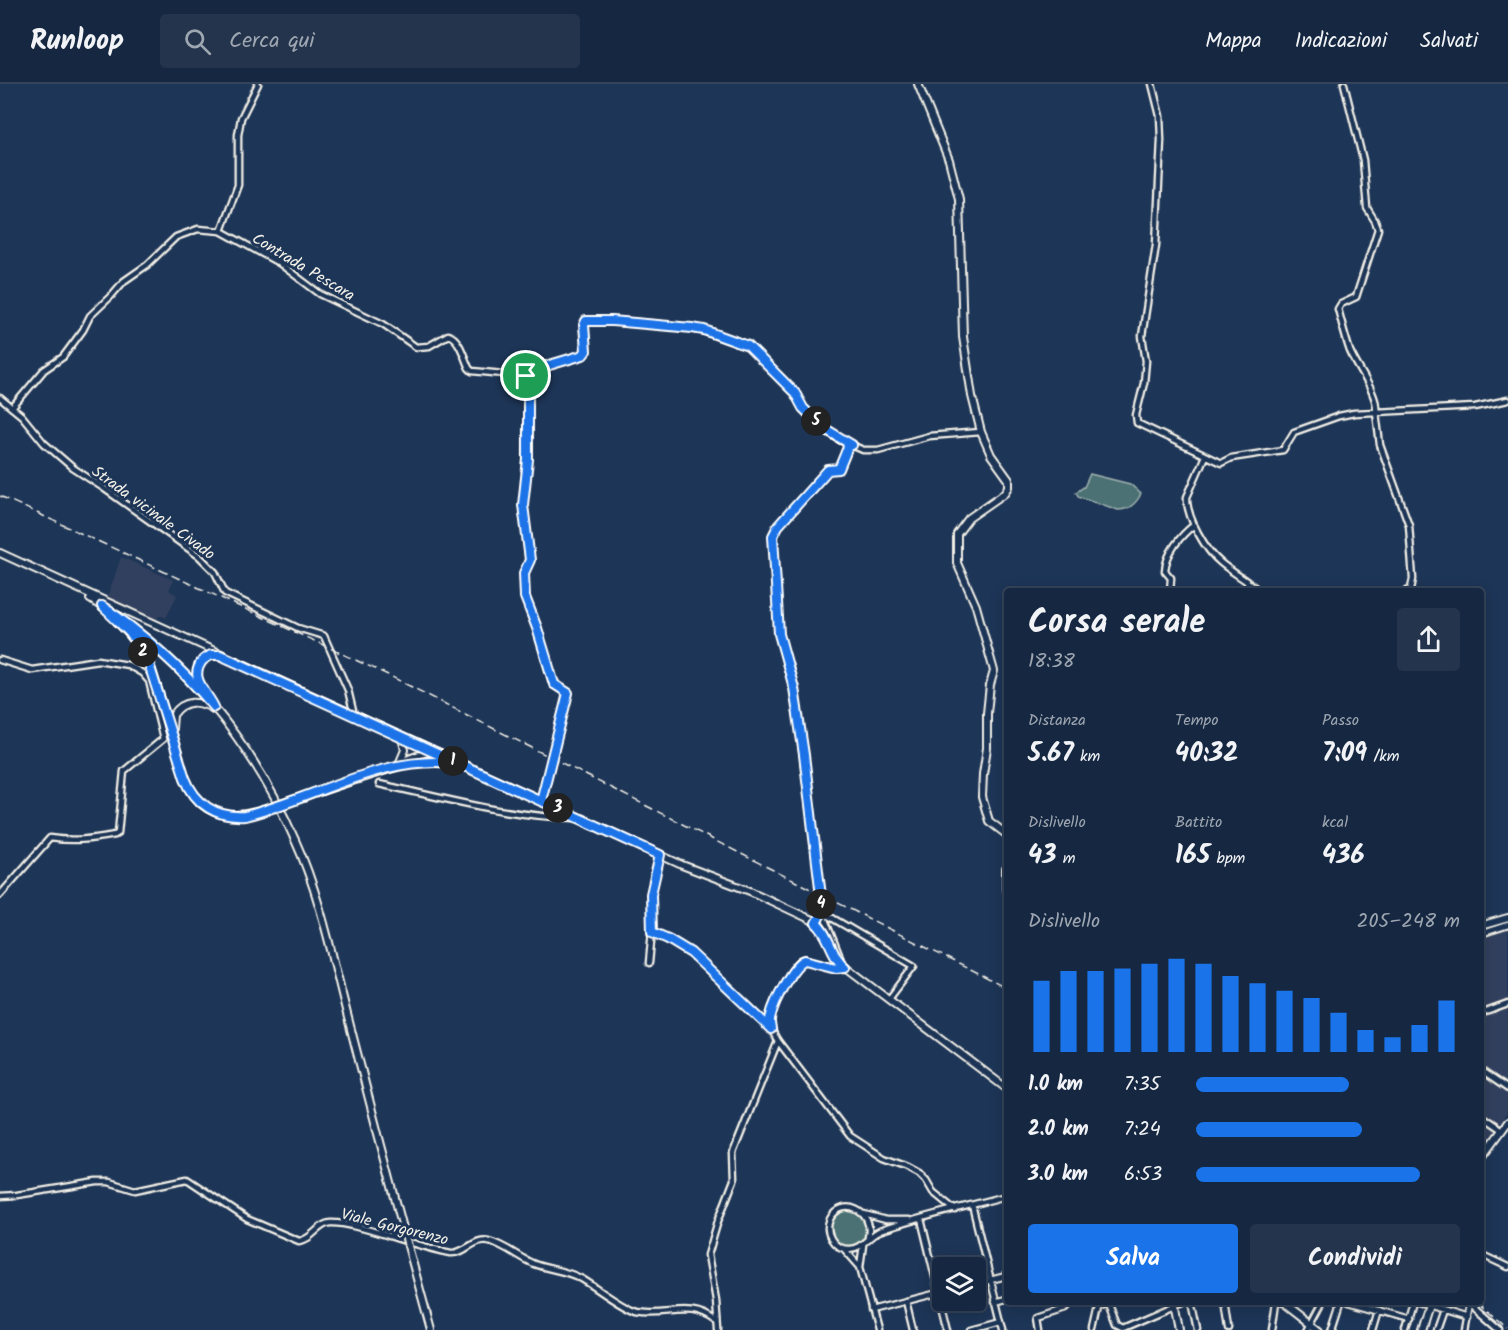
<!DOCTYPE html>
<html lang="it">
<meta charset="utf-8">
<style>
body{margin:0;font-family:Kalam,sans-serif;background:#23344c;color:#f1f3f6;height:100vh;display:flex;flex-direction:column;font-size:22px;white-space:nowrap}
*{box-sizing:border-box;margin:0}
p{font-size:20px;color:#9ea6b1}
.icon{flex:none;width:33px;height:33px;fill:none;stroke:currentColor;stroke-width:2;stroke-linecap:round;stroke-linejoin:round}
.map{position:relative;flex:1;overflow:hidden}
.side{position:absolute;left:1004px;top:504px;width:480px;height:717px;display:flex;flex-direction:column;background:#162841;border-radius:6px;box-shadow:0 3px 15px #0003,0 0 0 2px #35445a}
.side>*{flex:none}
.controls{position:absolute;left:932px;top:1173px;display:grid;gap:12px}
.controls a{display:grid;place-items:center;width:54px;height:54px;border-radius:6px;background:#162841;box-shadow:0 3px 15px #0003,0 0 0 2px #35445a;font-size:30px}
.pin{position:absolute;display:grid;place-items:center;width:51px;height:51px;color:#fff;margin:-26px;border:3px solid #fff;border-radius:50%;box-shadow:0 2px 6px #0007}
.km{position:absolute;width:30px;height:30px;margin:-15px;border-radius:50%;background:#222;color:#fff;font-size:16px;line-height:30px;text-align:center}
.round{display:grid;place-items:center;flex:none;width:63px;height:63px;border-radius:6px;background:#23344c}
.headline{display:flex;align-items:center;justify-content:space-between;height:102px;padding:0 24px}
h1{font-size:33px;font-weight:800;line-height:45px}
.figures{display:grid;grid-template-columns:repeat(3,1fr);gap:9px;height:102px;padding:6px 24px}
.figures div{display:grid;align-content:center}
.figures b{font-size:26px;font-weight:800}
.figures small{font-size:16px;font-weight:400}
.figures p{font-size:16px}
.chart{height:168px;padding:12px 24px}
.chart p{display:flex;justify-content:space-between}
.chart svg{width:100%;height:108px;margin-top:6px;stroke:#1a73e8;stroke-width:6}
.action{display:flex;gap:12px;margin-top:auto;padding:12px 24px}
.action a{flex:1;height:69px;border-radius:6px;background:#1a73e8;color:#fff;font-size:24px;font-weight:800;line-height:69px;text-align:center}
.action a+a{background:#23344c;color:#f1f3f6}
ul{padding:0 24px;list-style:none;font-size:20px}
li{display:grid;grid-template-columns:96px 72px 1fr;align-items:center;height:45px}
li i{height:15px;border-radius:8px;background:#1a73e8}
header{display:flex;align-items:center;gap:36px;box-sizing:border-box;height:84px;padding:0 30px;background:#162841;border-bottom:2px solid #35445a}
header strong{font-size:28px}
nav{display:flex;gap:33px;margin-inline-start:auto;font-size:21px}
.search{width:420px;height:54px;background:#23344c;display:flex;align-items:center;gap:15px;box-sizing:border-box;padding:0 21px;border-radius:6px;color:#9ea6b1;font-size:22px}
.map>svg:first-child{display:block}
</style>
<header>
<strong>Runloop</strong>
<div class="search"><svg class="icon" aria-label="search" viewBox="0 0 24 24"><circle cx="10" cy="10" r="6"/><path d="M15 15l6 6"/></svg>Cerca qui</div>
<nav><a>Mappa</a><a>Indicazioni</a><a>Salvati</a></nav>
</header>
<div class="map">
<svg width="1508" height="1246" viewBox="0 0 1508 1246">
<rect width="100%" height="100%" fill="#1d3557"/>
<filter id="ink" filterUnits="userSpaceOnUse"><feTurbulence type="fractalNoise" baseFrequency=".0167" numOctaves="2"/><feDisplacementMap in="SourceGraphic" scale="12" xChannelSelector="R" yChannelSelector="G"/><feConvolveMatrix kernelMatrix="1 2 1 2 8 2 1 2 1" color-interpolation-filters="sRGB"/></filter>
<g filter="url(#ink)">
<path fill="#31415e" d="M121 473 173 496 169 506 177 511 166 534 159 531 156 538 107 515Z
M1508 838V1027L1481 1068 1480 847Z"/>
<path fill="#4c7174" stroke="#a0b1ae" stroke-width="1.5" d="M1090 390 1130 400 1141 410C1136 420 1129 426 1118 426L1078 412 1076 408 1084 403Z
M831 1145a18 18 0 1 1 36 0a18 18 0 1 1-36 0Z"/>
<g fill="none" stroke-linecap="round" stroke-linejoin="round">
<g stroke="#f4f1e8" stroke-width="9">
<path id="street" d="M1152 0 1160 32 1161 56 1156 161 1142 252 1146 277 1144 299 1136 331 1137 339 1221 379 1231 374 1283 366 1294 348 1339 332 1354 329 1376 328C1379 311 1357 284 1350 267 1345 253 1342 239 1338 225L1341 220 1356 213 1378 145 1375 137 1367 124 1363 76 1344 0
M221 147 238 101V51L241 34 258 0
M526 292V288L583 271 586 267 584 241 586 237H612L692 244 704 247 748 262 795 309 803 324 822 343 840 356 863 366H878L929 352 981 348
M0 314 22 332 44 359 73 384 102 403 199 472 215 488 225 509 298 544 324 552 348 606 354 631
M12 324 44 286 63 273 83 246 90 232 111 212 124 197 147 181 176 153 198 145 221 147 279 179 320 210 383 240 416 263 429 262 448 251C460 254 464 274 469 284L472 287 526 292 528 294 527 376 523 421 530 476 524 489 525 513 537 544 553 600 568 609 541 717
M1205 372 1187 413C1186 433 1206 467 1221 479 1233 489 1247 496 1259 507
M1170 507 1171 494 1165 487C1166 469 1181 451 1194 441
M1407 507 1411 505 1413 495 1409 441 1380 361 1376 328 1475 323 1508 316
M0 576 32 586 98 576 128 581 142 589 149 597 163 655 124 687 118 749 115 751C92 755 73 758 50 754L0 811
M379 700C444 714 509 733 576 734
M822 828 914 882 889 915
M822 828 840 873
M816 839 822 828 821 812 804 671 794 604 779 550 773 452 778 442 828 386 839 385 848 363 852 361
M652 847 668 855 691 869 770 944
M1480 850 1508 841
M649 879 652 847 651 810 660 771
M1480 930 1508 920
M778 957 850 1052 884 1074 908 1083 919 1089 926 1096 933 1108 955 1126
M1480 986 1508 1005
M1480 1031 1502 1046
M0 1112 17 1111 97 1098H109L135 1106 187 1095 247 1135 299 1157C312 1156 318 1140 330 1139 341 1138 352 1142 362 1144 392 1152 421 1163 451 1169 465 1170 475 1153 489 1157 505 1161 519 1174 534 1180 550 1186 566 1186 582 1195 596 1203 623 1225 637 1228 667 1234 689 1217 716 1238
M972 1121 1003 1246
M864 1130 886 1136H909
M921 1135 948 1246
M868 1153C875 1127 842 1112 830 1135 824 1148 833 1165 848 1165 862 1166 869 1150 882 1146 923 1132 965 1123 1006 1112
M845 1166 860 1183 863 1161
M1480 1170 1508 1183
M860 1183 877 1246
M975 1200 1006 1192
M906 1217 913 1246
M995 1218 1006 1215
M1108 1218 1117 1241 1123 1244 1183 1218
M1192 1218 1198 1246
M1225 1218 1229 1246
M1349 1218 1409 1235
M1418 1218 1467 1233
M1469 1219 1500 1246
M871 1226 942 1208
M718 1246 716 1216 708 1171 718 1137 734 1096 733 1069 778 957C774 950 769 944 770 935 771 922 791 886 801 876L805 875 836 884 845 883
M971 1246 1001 1238
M1040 1246 1038 1234 1065 1225 1068 1222V1218
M1094 1246 1099 1224 1108 1218
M1272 1246 1276 1218
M1308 1246 1323 1218
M1332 1246 1341 1218
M1373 1246 1379 1226
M1405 1246 1413 1218
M1436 1246 1443 1226
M1464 1246 1469 1219"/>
</g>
<g stroke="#f4f1e8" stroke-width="10">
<path id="secondary" d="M918 0 949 76 959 115 963 253 972 312 981 348 991 371 1009 396V403L1005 409 969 434 957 450V479L976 522 994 587 990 601 987 629V664L983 690 982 713 989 737 1006 750
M0 469 682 781 750 807 812 836 822 844 840 879
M90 515C182 572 252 657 295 756 320 811 332 872 347 930 365 1001 384 1073 403 1144
M117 537 140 562 151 584 185 694C201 734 230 737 267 725
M202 605C194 593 195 581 207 572L219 571
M172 644 173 631C184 615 200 616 215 626
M400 678 405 666 402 654
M401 678 430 667
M290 717 405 680 424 678 453 679
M1006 785V805
M1480 842 1508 834
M838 877 1006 1004
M1480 1076 1508 1038
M408 1162 431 1246
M1174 1218 1179 1246
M1284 1218 1320 1246
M1421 1246 1430 1218"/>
</g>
<use href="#street" stroke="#1d3557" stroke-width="4.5"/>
<use href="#secondary" stroke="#1d3557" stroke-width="6"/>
<path stroke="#f4f1e8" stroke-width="1.5" stroke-dasharray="9 4.5" stroke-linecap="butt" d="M0 412 388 591 1006 904
M1477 1218 1508 1245"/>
<g stroke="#f4f1e8" stroke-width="10" stroke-linecap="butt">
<path id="secondary-bridge" d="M267 725 290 717
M403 1144 408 1162"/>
</g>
<use href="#secondary-bridge" stroke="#1d3557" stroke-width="6"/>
</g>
</g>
<g fill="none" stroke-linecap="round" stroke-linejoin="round" filter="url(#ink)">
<g stroke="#fff" stroke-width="12">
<path id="route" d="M526 292 528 294V376L523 421 530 476 524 489 525 513 537 544 554 600 568 609 541 717 220 571H211L203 576C188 594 206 606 214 623 181 584 144 550 102 522L129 548 147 574 185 694C195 720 216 734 245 732 315 715 386 668 460 680L660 771 651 810 652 848 668 855 691 869 771 945C770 940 769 936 771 931 774 918 793 880 805 876L836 884 845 883C830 871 830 851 816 839L822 828 821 812 804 671 794 604 779 550 773 452 778 442 828 386 839 385 848 363 852 361 822 343 803 324 795 309 748 262 704 246 692 244 612 237H586L584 241 586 267 583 271 526 288V292"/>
</g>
<use href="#route" stroke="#1a73e8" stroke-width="8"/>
</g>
<g text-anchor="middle" stroke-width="6" stroke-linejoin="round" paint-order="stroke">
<g font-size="16" fill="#f4f1e8" stroke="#1d3557">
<text transform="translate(304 182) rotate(31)" y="6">Contrada Pescara</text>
<text transform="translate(154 428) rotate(36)" y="6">Strada vicinale Civado</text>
<text transform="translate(395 1142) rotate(14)" y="6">Viale Gorgorenzo</text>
</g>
</g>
</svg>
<div class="controls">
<a><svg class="icon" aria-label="layers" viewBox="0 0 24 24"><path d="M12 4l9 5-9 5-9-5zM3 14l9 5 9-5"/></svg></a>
</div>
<div class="pin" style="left:526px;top:292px;background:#1e9e55"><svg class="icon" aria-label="arrive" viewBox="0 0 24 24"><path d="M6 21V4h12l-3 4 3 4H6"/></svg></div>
<b class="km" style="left:453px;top:677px">1</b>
<b class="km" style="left:143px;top:568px">2</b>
<b class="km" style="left:558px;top:724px">3</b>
<b class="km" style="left:821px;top:820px">4</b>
<b class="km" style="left:816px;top:337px">5</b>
<section class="side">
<div class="headline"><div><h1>Corsa serale</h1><p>18:38</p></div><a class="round"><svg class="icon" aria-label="share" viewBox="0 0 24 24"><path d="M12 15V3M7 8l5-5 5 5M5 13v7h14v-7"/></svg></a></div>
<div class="figures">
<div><p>Distanza</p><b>5.67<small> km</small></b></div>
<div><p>Tempo</p><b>40:32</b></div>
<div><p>Passo</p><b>7:09<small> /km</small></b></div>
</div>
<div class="figures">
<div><p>Dislivello</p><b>43<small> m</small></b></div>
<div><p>Battito</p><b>165<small> bpm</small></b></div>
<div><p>kcal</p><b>436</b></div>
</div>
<div class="chart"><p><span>Dislivello</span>205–248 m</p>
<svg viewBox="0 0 160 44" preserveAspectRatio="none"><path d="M5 44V15M15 44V11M25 44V11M35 44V10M45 44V8M55 44V6M65 44V8M75 44V13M85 44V16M95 44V19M105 44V22M115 44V28M125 44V35M135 44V38M145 44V33M155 44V23"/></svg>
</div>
<ul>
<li><b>1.0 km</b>7:35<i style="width:58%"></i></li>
<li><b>2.0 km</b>7:24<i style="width:63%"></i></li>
<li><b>3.0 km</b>6:53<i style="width:85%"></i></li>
</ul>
<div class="action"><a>Salva</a><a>Condividi</a></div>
</section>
</div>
